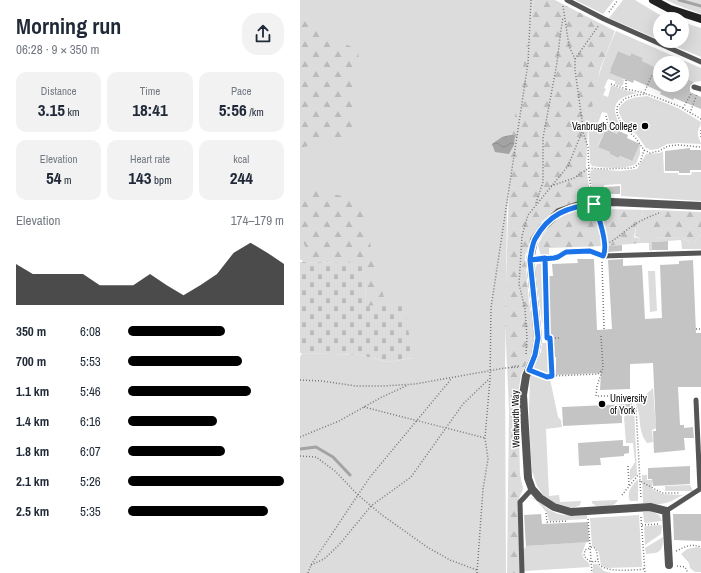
<!DOCTYPE html>
<meta charset="utf-8">
<style>
body{margin:0;font-family:"Archivo Narrow",sans-serif;background:#f2f2f3;color:#1f2937;height:100vh;display:flex;flex-direction:column;font-size:15px;white-space:nowrap}
*{box-sizing:border-box;margin:0}
p{font-size:13px;color:#747a83}
.icon{flex:none;width:22px;height:22px;fill:none;stroke:currentColor;stroke-width:2;stroke-linecap:round;stroke-linejoin:round}
.map{position:relative;flex:1;overflow:hidden}
.drawer{display:flex;flex-direction:column;background:#fff;width:300px}
.drawer>*{flex:none}
.tools{position:absolute;left:353px;top:12px;display:grid;gap:8px}
.tools a{display:grid;place-items:center;width:36px;height:36px;border-radius:50%;background:#fff;box-shadow:0 4px 16px #0002;font-size:20px}
.pin{position:absolute;display:grid;place-items:center;width:34px;height:34px;color:#fff;margin:-17px;border-radius:8px;box-shadow:0 2px 6px #0006}
.round{display:grid;place-items:center;flex:none;width:42px;height:42px;border-radius:16px;background:#f2f2f3}
.summary{display:flex;align-items:center;justify-content:space-between;height:68px;padding:0 16px}
h1{font-size:22px;font-weight:700;line-height:30px}
.figures{display:grid;grid-template-columns:repeat(3,1fr);gap:6px;height:68px;padding:4px 16px}
.figures div{display:grid;align-content:center;border-radius:10px;background:#f2f2f3;text-align:center}
.figures b{font-size:17px;font-weight:700}
.figures small{font-size:11px;font-weight:400}
.figures p{font-size:11px}
.chart{height:112px;padding:8px 16px}
.chart p{display:flex;justify-content:space-between}
.chart svg{width:100%;height:72px;margin-top:4px;fill:#000;opacity:.7}
ul{padding:0 16px;list-style:none;font-size:13px}
li{display:grid;grid-template-columns:64px 48px 1fr;align-items:center;height:30px}
li i{height:10px;border-radius:5px;background:#000}
main{display:flex;flex:1;min-height:0}
.map>svg:first-child{display:block}
</style>
<main>
<section class="drawer">
<div class="summary"><div><h1>Morning run</h1><p>06:28 · 9 × 350 m</p></div><a class="round"><svg class="icon" aria-label="share" viewBox="0 0 24 24"><path d="M12 15V3M7 8l5-5 5 5M5 13v7h14v-7"/></svg></a></div>
<div class="figures">
<div><p>Distance</p><b>3.15<small> km</small></b></div>
<div><p>Time</p><b>18:41</b></div>
<div><p>Pace</p><b>5:56<small> /km</small></b></div>
</div>
<div class="figures">
<div><p>Elevation</p><b>54<small> m</small></b></div>
<div><p>Heart rate</p><b>143<small> bpm</small></b></div>
<div><p>kcal</p><b>244</b></div>
</div>
<div class="chart"><p><span>Elevation</span>174–179 m</p>
<svg viewBox="0 0 160 44" preserveAspectRatio="none"><path d="M0 44V19L10 25L20 25L30 25L40 25L50 32L60 32L70 32L80 25L90 32L100 38L110 32L120 25L130 12L140 6L150 12L160 19V44z"/></svg>
</div>
<ul>
<li><b>350 m</b>6:08<i style="width:62%"></i></li>
<li><b>700 m</b>5:53<i style="width:73%"></i></li>
<li><b>1.1 km</b>5:46<i style="width:79%"></i></li>
<li><b>1.4 km</b>6:16<i style="width:57%"></i></li>
<li><b>1.8 km</b>6:07<i style="width:62%"></i></li>
<li><b>2.1 km</b>5:26<i style="width:100%"></i></li>
<li><b>2.5 km</b>5:35<i style="width:90%"></i></li>
</ul>
</section>
<div class="map">
<svg width="401" height="573" viewBox="0 0 401 573">
<defs>
<pattern id="forest-firs" width="22" height="20" patternUnits="userSpaceOnUse"><rect width="22" height="20" fill="#dcdcdc"/><path d="M5 1l3.5 6h-7zM16 11l3.5 6h-7z" fill="#bbb"/></pattern>
<pattern id="cemetery-stones" width="16" height="16" patternUnits="userSpaceOnUse"><rect width="16" height="16" fill="#dcdcdc"/><path d="M2 7V4a2 2 0 0 1 4 0v3zM10 15v-3a2 2 0 0 1 4 0v3z" fill="#bbb"/></pattern>
<pattern id="water-waves" width="16" height="10" patternUnits="userSpaceOnUse"><rect width="16" height="10" fill="#a3a3a3"/><path d="M0 5q4-4 8 0t8 0" fill="none" stroke="#8b8b8b"/></pattern>
</defs>
<rect width="100%" height="100%" fill="#fff"/>
<path fill="#dcdcdc" d="M0 0H234L216 116 207 211 205 368 206 573H0V357L2 353 60 355 88 362 113 358 66 306 65 263 3 262 0 259Z
M275 0H314L303 14Z
M323 0H335L360 15 373 19H360V40L309 18Z
M366 0H401V14L377 5Z
M382 22 401 28V57L362 41H382Z
M316 31 401 68V81L394 82 382 77V63H360V68L357 67V68L342 62 343 58 331 53 330 56 318 51 310 70 322 75 321 78 324 80 323 85 321 86 315 84V81L308 79 304 88 306 89 303 95 308 97 311 85 328 91 338 93C315 97 309 106 321 127L320 128 310 123 307 113 302 112 296 129 301 131 304 124 319 131 317 134 306 129 298 146 310 152V154L318 158 320 156 331 161 340 144V154L336 164C322 170 307 168 292 166L290 163C290 150 288 138 289 125 292 92 302 61 316 31Z
M347 96 378 108 401 122C401 126 399 127 398 131 397 136 400 140 401 144L378 143 367 144 358 149 351 150 346 148 337 135 325 125 319 113V108C325 98 336 97 347 96Z
M363 151 364 173H378V175H391L392 172H401V201L321 196V184L304 185V196L297 197C293 189 288 179 291 170L294 169 320 171 337 169 346 154 360 153Z
M300 209H309L302 227 298 213Z
M342 210H357L354 214 356 237 381 238 390 242H395L401 234V249H382L381 240 352 242V251L349 250V243H341V239L335 236 336 226 343 217Z
M244 263 246 323H242L235 269 237 264Z
M348 271H355L357 311 350 312Z
M242 343H248L250 374 233 370 241 352Z
M230 375 250 379 258 417 261 420 262 427 246 429 249 496 259 495 260 502 281 501 280 505 273 508 255 503 244 496 237 486 232 471 230 441 229 408Z
M353 388 356 428 352 430 353 442 347 443C337 430 342 417 336 404Z
M334 407 337 475 330 481V470L335 462 333 443H326L324 417Z
M342 475H347V480H352V489L362 494 383 495C365 505 363 505 343 503Z
M338 479V501H330C326 491 332 486 338 479Z
M390 485 393 491H365V486Z
M229 497C238 498 242 505 248 509 260 517 273 516 287 515V519L249 521 247 513 237 501Z
M318 500C314 508 304 506 296 506L292 503V501Z
M351 511 359 515 362 521 345 523 344 521 343 512Z
M339 515 342 567 306 568 301 565C299 557 301 550 292 546L290 518Z
M361 525 362 527 361 534 345 545 344 528 345 526Z
M363 537C363 552 360 553 346 554L345 548Z
M286 542 282 554 284 559 289 563 290 567 225 571 224 573 223 551 226 546Z
M397 547 401 548V572H395L390 568 389 563 381 554 387 549Z
M293 564H297L304 571 311 573H293Z"/>
<path fill="url(#forest-firs)" d="M234 0H255L315 31 300 69 288 127 286 167 291 200 275 202 258 209 241 222 231 240 225 256 229 303 234 328 233 349 221 375 218 394 220 474 223 489 218 501 220 543V573H207L209 411 205 320 210 147Z
M0 19 59 51 51 135 0 148Z
M0 187 61 200 74 261 86 305 66 306 65 263 13 262 4 244 0 239Z
M293 208 303 246 249 248V256H241L238 245C250 219 265 211 293 208Z
M309 209 342 210 343 217 336 226 334 237 341 239V243L308 246 302 227Z
M357 210 401 212V234L395 242H390L381 238 356 237 351 227 354 214Z"/>
<path fill="url(#cemetery-stones)" d="M0 262 65 263 66 306 104 304 113 358 88 362 60 355 0 353Z"/>
<path fill="url(#water-waves)" d="M210 135H215L214 145 209 154 195 152 192 144 202 137Z"/>
<g fill="none" stroke-linecap="round" stroke-linejoin="round">
<path stroke="#a3a3a3" stroke-width="3" d="M379 0 401 6
M0 449 16 447 33 457 50 475"/>
</g>
<path fill="#c4c4c4" d="M318 51 330 56 331 53 343 58 342 61 360 70V85H382V77L394 82 390 86V92L401 97V109L374 98 373 100 360 94 361 92 334 80 333 83 310 73 311 70H310Z
M306 129 317 134 319 131 328 135 327 138 340 144 332 161 320 156 318 158 310 154V152L298 147Z
M390 148V150H401V170H390V173H379V171H365V151Z
M320 186V194H305V187Z
M368 241V250H352V242Z
M322 245V251L308 252V246Z
M277 259H294L297 330 312 329 308 260 323 259V266L342 265 345 319 362 318 360 265 379 264V261L393 260 396 333H401V387H378L380 425H384V428L393 427 394 438H384L385 450 354 453 353 431H356L353 363 330 364V389L300 390 301 373 256 375V357H253L252 335H249L247 276H253L252 264 278 263Z
M330 404V410L326 414 322 415V423L263 426 262 407Z
M323 440V446H329V453L324 454V456L300 458 301 465 279 466 278 443Z
M390 466V484L353 486 352 479H348V468Z
M241 514 242 524 288 522 289 542 226 546 224 515Z
M373 514H401V541L374 540Z"/>
<g fill="none" stroke-linecap="round" stroke-linejoin="round">
<path stroke="#777" stroke-width="1.5" stroke-dasharray="1 2" stroke-linecap="butt" d="M263 6 269 46 275 59V70L282 120 283 132 288 147 289 175 292 194
M309 12 318 0
M275 59 299 25
M326 80V89L345 93
M311 84 326 89
M344 93 352 75
M383 108 391 94
M390 113 397 94
M306 116 308 124 328 131
M401 119 379 106 347 94 336 95 324 99 317 107V114L323 127 335 137 344 150 350 153 359 151 368 146 378 145 401 147
M401 130V138
M251 186 274 178 289 168 304 169 333 168 340 163 344 150
M236 203 243 182V138L257 63 260 37 263 17
M296 212 304 242 305 249
M304 245C314 241 320 235 328 229 337 222 348 217 359 213
M302 262 304 329
M246 266 247 332
M396 329H401
M301 336 303 368 297 386 296 396H322L336 408 340 481 362 493H380
M246 338H260
M250 338 252 376
M226 354 227 338 225 309 219 284 222 236 228 215 268 166 282 132
M212 367 214 366H220
M236 373 247 377 252 376 298 374 302 370
M0 380 22 381 56 386H83L115 384 205 368 220 367
M64 407 185 438
M0 437 39 421 80 398 108 385
M0 456 16 457 35 471 58 495 82 515 127 547 150 560 177 570
M328 466 329 486
M340 481 341 499
M322 495 339 474
M246 513 247 522 268 521
M341 517 345 573
M288 519 292 573
M342 525 358 524
M376 551C386 547 389 543 401 547
M298 559 295 562 289 561 284 556 285 550 292 547 295 548C298 553 297 559 299 564 305 573 334 570 345 569
M11 565 24 559 39 545 71 506 111 477 163 404 189 379
M377 566 385 567 388 573
M8 573 11 565 70 477 152 378
M177 573 183 489 188 459 185 438 190 379 191 308 228 63 231 0"/>
<path stroke="#555" stroke-width="5" d="M267 0 304 19 401 62
M394 87 401 89
M230 260 258 257 266 252 290 251 303 256 401 253
M366 511 400 489 396 400
M222 573 220 502 232 489"/>
<path stroke="#555" stroke-width="8" d="M369 565 366 511 350 507 271 512 254 507 240 498 232 489 228 478 223 395 226 376 235 355 238 338 230 260 234 240 243 227 259 212 279 205 312 202 401 206"/>
<path stroke="#222" stroke-width="8" d="M353 0 370 9 401 19"/>
</g>
<g fill="none" stroke-linecap="round" stroke-linejoin="round">
<g stroke="#fff" stroke-width="8">
<path id="route" d="M294 204C267 207 249 214 235 239 232 245 231 253 230 260L245 258 247 338H250L252 376 247 377 229 370 235 355 238 338 230 260 254 258 258 257 266 252 290 251 303 256C309 246 298 215 294 204"/>
</g>
<use href="#route" stroke="#1a73e8" stroke-width="5"/>
</g>
<g fill="#000" stroke="#fff" stroke-width="1.5">
<circle cx="345" cy="126" r="4"/>
<circle cx="302" cy="404" r="4"/>
</g>
<g text-anchor="middle" stroke-width="3" stroke-linejoin="round" paint-order="stroke">
<g font-size="10" fill="#000" stroke="#fff" text-anchor="end">
<text x="337" y="130">Vanbrugh College</text>
<text x="310" y="402" text-anchor="start">University<tspan x="310" dy="12">of York</tspan></text>
</g>
<g font-size="10" fill="#000" stroke="#fff">
<text transform="translate(215 419) rotate(-91)" y="4">Wentworth Way</text>
</g>
</g>
</svg>
<div class="tools">
<a><svg class="icon" aria-label="locate" viewBox="0 0 24 24"><circle cx="12" cy="12" r="6"/><path d="M12 2v4M12 18v4M2 12h4M18 12h4"/></svg></a>
<a><svg class="icon" aria-label="layers" viewBox="0 0 24 24"><path d="M12 4l9 5-9 5-9-5zM3 14l9 5 9-5"/></svg></a>
</div>
<div class="pin" style="left:294px;top:204px;background:#1e9e55"><svg class="icon" aria-label="arrive" viewBox="0 0 24 24"><path d="M6 21V4h12l-3 4 3 4H6"/></svg></div>
</div>
</main>
